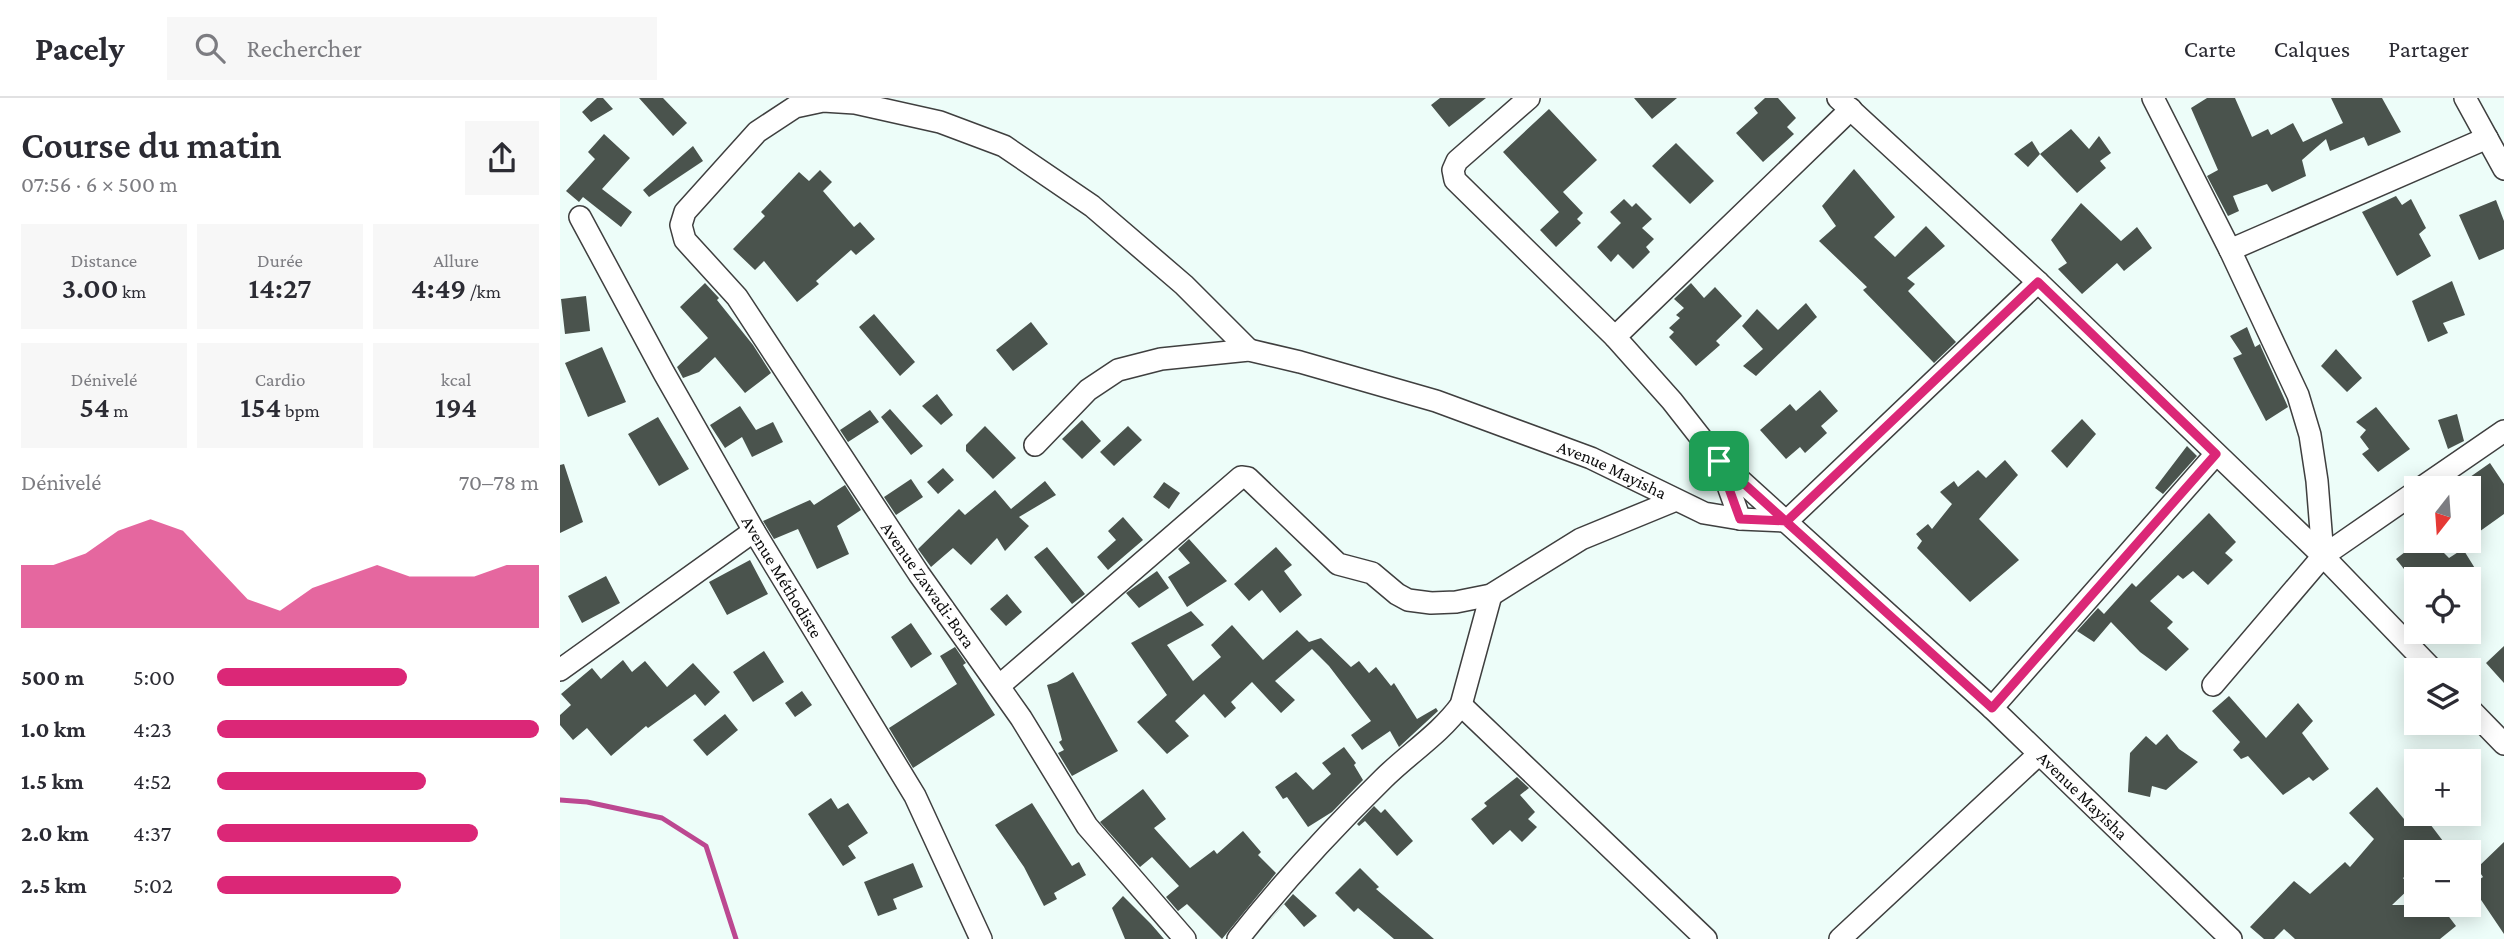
<!DOCTYPE html>
<html lang="fr">
<meta charset="utf-8">
<style>
body{margin:0;font-family:"Crimson Pro",serif;background:#f7f7f7;color:#2b2b33;height:100vh;display:flex;flex-direction:column;font-size:26px;white-space:nowrap}
*{box-sizing:border-box;margin:0}
p{font-size:23px;color:#7c7c81}
.icon{flex:none;width:38px;height:38px;fill:none;stroke:currentColor;stroke-width:2;stroke-linecap:round;stroke-linejoin:round}
.map{position:relative;flex:1;overflow:hidden}
.details{display:flex;flex-direction:column;background:#fff;width:560px}
.details>*{flex:none}
.needle{width:46px;rotate:197deg}
.buttons{position:absolute;left:1844px;top:378px;display:grid;gap:14px}
.buttons a{display:grid;place-items:center;width:77px;height:77px;border-radius:0px;background:#fff;box-shadow:0 4px 18px #0003;font-size:35px}
.pin{position:absolute;display:grid;place-items:center;width:60px;height:60px;color:#fff;margin:-30px;border-radius:14px;box-shadow:0 4px 10px #0006}
.round{display:grid;place-items:center;flex:none;width:74px;height:74px;border-radius:0px;background:#f7f7f7}
.head{display:flex;align-items:center;justify-content:space-between;height:119px;padding:0 21px}
h1{font-size:38px;font-weight:600;line-height:52px}
.metrics{display:grid;grid-template-columns:repeat(3,1fr);gap:10px;height:119px;padding:7px 21px}
.metrics div{display:grid;align-content:center;border-radius:0px;background:#f7f7f7;text-align:center}
.metrics b{font-size:30px;font-weight:600}
.metrics small{font-size:19px;font-weight:400}
.metrics p{font-size:19px}
.chart{height:196px;padding:14px 21px}
.chart p{display:flex;justify-content:space-between}
.chart svg{width:100%;height:126px;margin-top:7px;fill:#db2777;opacity:.7}
ul{padding:0 21px;list-style:none;font-size:23px}
li{display:grid;grid-template-columns:112px 84px 1fr;align-items:center;height:52px}
li i{height:18px;border-radius:9px;background:#db2777}
header{display:flex;align-items:center;gap:42px;box-sizing:border-box;height:98px;padding:0 35px;background:#fff;border-bottom:2px solid #e1e1e2}
header strong{font-size:33px}
nav{display:flex;gap:38px;margin-inline-start:auto;font-size:24px}
.search{width:490px;height:63px;background:#f7f7f7;display:flex;align-items:center;gap:18px;box-sizing:border-box;padding:0 24px;border-radius:0px;color:#7c7c81;font-size:26px}
main{display:flex;flex:1;min-height:0}
.map>svg:first-child{display:block}
</style>
<header>
<strong>Pacely</strong>
<div class="search"><svg class="icon" aria-label="search" viewBox="0 0 24 24"><circle cx="10" cy="10" r="6"/><path d="M15 15l6 6"/></svg>Rechercher</div>
<nav><a>Carte</a><a>Calques</a><a>Partager</a></nav>
</header>
<main>
<section class="details">
<div class="head"><div><h1>Course du matin</h1><p>07:56 · 6 × 500 m</p></div><a class="round"><svg class="icon" aria-label="share" viewBox="0 0 24 24"><path d="M12 15V3M7 8l5-5 5 5M5 13v7h14v-7"/></svg></a></div>
<div class="metrics">
<div><p>Distance</p><b>3.00<small> km</small></b></div>
<div><p>Durée</p><b>14:27</b></div>
<div><p>Allure</p><b>4:49<small> /km</small></b></div>
</div>
<div class="metrics">
<div><p>Dénivelé</p><b>54<small> m</small></b></div>
<div><p>Cardio</p><b>154<small> bpm</small></b></div>
<div><p>kcal</p><b>194</b></div>
</div>
<div class="chart"><p><span>Dénivelé</span>70–78 m</p>
<svg viewBox="0 0 160 44" preserveAspectRatio="none"><path d="M0 44V22L10 22L20 18L30 10L40 6L50 10L60 22L70 34L80 38L90 30L100 26L110 22L120 26L130 26L140 26L150 22L160 22V44z"/></svg>
</div>
<ul>
<li><b>500 m</b>5:00<i style="width:59%"></i></li>
<li><b>1.0 km</b>4:23<i style="width:100%"></i></li>
<li><b>1.5 km</b>4:52<i style="width:65%"></i></li>
<li><b>2.0 km</b>4:37<i style="width:81%"></i></li>
<li><b>2.5 km</b>5:02<i style="width:57%"></i></li>
</ul>
</section>
<div class="map">
<svg width="1944" height="841" viewBox="0 0 1944 841">
<rect width="100%" height="100%" fill="#edfdf9"/>
<g fill="none" stroke-linecap="round" stroke-linejoin="round">
<path stroke="#bc4891" stroke-width="5" d="M0 702 27 704 102 720 146 748 176 841"/>
</g>
<path fill="#4a534d" d="M37 0H43L53 11 31 24 22 14Z
M79 0H103L127 25 113 38Z
M880 0H926L889 29 871 7Z
M1074 0H1117L1092 21Z
M1205 0H1218L1236 20 1227 29 1234 36 1203 64 1176 35 1198 15 1194 10Z
M1647 0H1675L1692 39 1708 31 1711 37 1733 25 1743 44 1783 25 1771 0H1822L1841 34 1808 48 1804 39 1770 53 1766 41 1742 62 1746 78 1712 94 1707 86 1673 98 1679 113 1668 118 1647 78 1658 72 1631 10Z
M989 11 1037 62 1003 94 1023 115 1017 121 1021 125 996 149 980 132 999 114 943 54Z
M1511 31 1529 51 1539 38 1551 55 1540 63 1546 70 1517 95 1480 56Z
M44 36 70 60 42 91 72 114 61 129 23 99 19 104 6 93 35 61 28 54Z
M1472 43 1480 56 1468 69 1454 56Z
M1116 45 1154 83 1130 106 1092 68Z
M133 48 143 63 89 99 83 92Z
M1294 71 1335 119 1314 139 1335 159 1366 128 1385 148 1347 180 1355 186 1348 193 1396 244 1374 265 1303 192 1307 189 1259 143 1276 128 1262 108Z
M260 72 272 84 263 93 294 129 300 124 315 141 296 157 291 152 256 183 259 186 237 204 204 163 195 172 173 151 205 118 201 114 239 74 249 83Z
M1836 98 1842 107 1851 101 1866 130 1859 136 1871 158 1837 178 1802 114Z
M1064 101 1072 109 1076 105 1092 121 1082 130 1094 141 1086 149 1090 154 1073 171 1058 156 1051 164 1037 149 1061 125 1050 114Z
M1936 102 1944 123V151L1919 162 1899 117Z
M1521 105 1561 143 1577 129 1592 150 1564 173 1557 165 1522 196 1498 171 1507 165 1491 142Z
M1892 183 1905 217 1883 225 1888 235 1868 244 1852 203Z
M145 185 159 200 157 202 193 247 211 275 185 295 155 259 139 274 123 280 117 269 148 240 120 209Z
M1131 185 1144 200 1155 189 1182 218 1156 243 1160 247 1136 268 1109 239 1114 234 1109 230 1120 220 1116 217 1124 210 1114 201Z
M26 198 30 233 5 236 1 201Z
M1246 205 1257 219 1196 278 1183 268 1203 251 1182 228 1197 211 1218 232Z
M314 216 355 264 340 278 299 229Z
M471 224 488 246 453 273 436 252Z
M1687 229 1695 249 1700 246 1701 249 1728 309 1706 323 1673 260 1682 256 1670 238Z
M42 249 66 304 28 319 5 265Z
M1776 251 1802 280 1787 294 1761 268Z
M1260 292 1278 313 1261 328 1267 335 1245 355 1240 349 1226 361 1200 332 1230 306 1236 313Z
M377 296 393 317 381 327 362 308Z
M180 308 196 332 213 324 223 344 192 359 182 339 165 350 150 327Z
M1816 309 1850 351 1818 374 1802 356 1809 351 1800 339 1806 332 1796 324Z
M330 311 363 348 351 357 321 319Z
M310 312 319 324 288 344 280 332Z
M1897 316 1904 343 1888 351 1878 322Z
M98 319 129 371 99 388 68 336Z
M1522 321 1536 336 1507 370 1491 353Z
M522 322 541 343 522 361 502 341Z
M425 328 456 360 433 381 406 353V347Z
M568 328 582 342 554 368 540 354Z
M1627 348 1637 358 1603 396 1595 390Z
M1445 362 1458 377 1419 421 1459 462 1410 504 1357 450 1362 443 1356 436 1368 426 1372 431 1392 406 1380 394 1394 383 1398 389 1418 372 1426 380Z
M1930 365 1944 386V416L1909 441V383L1912 382 1910 379Z
M4 366 23 424 0 435V367Z
M383 370 394 382 378 396 367 384Z
M351 381 363 399 336 417 324 399Z
M485 383 496 397 459 419 469 428 445 453 437 440 411 467 393 450 371 469 358 451 399 411 405 417 435 392 451 411Z
M604 384 620 395 609 411 593 399Z
M285 387 301 412 277 428 289 456 257 471 238 431 214 441 203 423 250 402 254 407Z
M1649 415 1676 444 1665 455 1673 462 1648 487 1633 473 1623 481 1618 477 1590 503 1613 524 1607 530 1629 551 1606 573 1580 554 1551 524 1534 544 1517 533 1538 510 1544 516 1572 485 1576 489Z
M563 419 583 442 548 472 537 459 556 442 548 433Z
M629 441 667 483 627 509 608 479 630 465 618 451Z
M1859 443H1872L1889 460 1903 451 1916 472 1902 481H1852L1836 461Z
M487 449 525 496 512 506 474 459Z
M716 449 732 467 724 473 742 497 720 515 702 492 689 503 674 486Z
M190 462 208 496 167 517 149 484Z
M597 473 609 490 579 510 566 495Z
M46 478 60 505 22 525 8 498Z
M447 496 462 514 446 528 430 511Z
M631 513 644 527 607 547 633 583 661 559 651 547 672 527 703 562 737 532 749 544 761 540 791 569 799 563 809 575 816 569 831 588 834 585 857 621 876 610 878 613 839 649 830 633 802 652 791 637 811 623 769 568 752 551 715 583 735 602 721 615 692 584 671 604 676 610 665 620 644 596 615 623 629 638 607 656 577 624 607 597 571 545Z
M351 525 372 556 351 570 331 539Z
M1944 548V585L1926 565Z
M395 549 406 565 403 567 435 617 353 670 329 630 397 586 380 558Z
M204 553 224 584 193 604 173 574Z
M63 562 72 574 85 563 107 589 133 565 160 594 145 608 135 596 88 630 86 628 51 658 27 630 13 642 0 627V617L11 607 1 596 32 570 41 581Z
M513 574 558 653 512 678 498 655 504 652 499 644 502 642 487 587 497 584Z
M242 593 252 607 235 619 225 605Z
M1669 598 1706 640 1738 605 1753 623 1742 635 1769 671 1753 683 1749 679 1723 697 1688 658 1681 661 1673 652 1680 644 1652 613Z
M165 616 178 632 147 658 133 642Z
M1607 636 1619 651 1638 664 1606 692 1592 688 1590 699 1568 694 1570 655 1586 638 1596 647Z
M784 649 796 665 794 667 803 682 772 714 748 729 727 699 723 701 715 689 736 674 753 692 771 676 762 665Z
M957 679 969 690 960 697 975 714 968 721 977 729 962 744 950 732 933 747 911 721 927 708 924 705Z
M1817 689 1844 721 1849 715 1861 727 1867 722 1886 747 1877 754H1857V769L1843 780 1851 789 1832 807H1880L1896 828 1880 841H1735L1724 831 1714 841H1704L1690 829 1734 783 1750 796 1785 764 1790 769 1814 741 1789 715Z
M583 691 606 721 594 730 630 770 654 752 657 756 683 733 701 754 698 757 716 775 662 841 627 806 618 813 606 799 619 788 592 759 580 769 540 724Z
M271 700 278 711 288 705 308 735 288 748 296 760 283 768 248 716Z
M472 705 512 768 519 764 526 777 494 795 497 801 484 808 464 769 435 727Z
M814 708 821 715 825 711 853 743 837 758 805 723 799 728 797 726Z
M1944 744V836L1911 787 1923 779 1917 770Z
M353 765 363 789 333 801 337 811 318 818 304 784Z
M800 770 819 789 816 791 874 841H834L798 810 794 814 775 795Z
M733 796 757 818 744 829 724 806 709 823Z
M563 798 591 826 604 841H565L552 810Z"/>
<g fill="none" stroke-linecap="round" stroke-linejoin="round">
<g stroke="#3f3f3f" stroke-width="24">
<g id="minor">
<path d="M969 0 897 63 893 72 895 82 1055 239"/>
<path d="M1278 0 1478 184 1763 458 1873 572"/>
<path d="M1593 0 1670 152 1738 297 1750 337 1757 383 1763 458"/>
<path d="M1905 0 1944 71"/>
<path id="s1" d="M20 119 104 275 194 433 355 698 421 841"/>
<path d="M1670 152 1927 40"/>
<path id="s2" d="M475 347 528 292 558 272 601 261 689 252 740 264 876 303 1031 360 1144 415 1180 421 1227 423"/>
<path id="s3" d="M1159 363 1432 610 1671 841"/>
<path d="M1861 390 1944 333"/>
<path d="M1180 421 1159 363 1112 303 1055 239 1291 11"/>
<path d="M1227 423 1478 184"/>
<path d="M0 572 194 433"/>
<path d="M1653 587 1763 458 1857 393"/>
<path d="M439 588 681 379 688 380 778 466 812 475 837 496 848 502 871 505 896 504 931 497 1021 441 1116 402"/>
<path d="M901 607 1146 841"/>
<path d="M1432 610 1656 356"/>
<path d="M1909 610 1944 646"/>
<path d="M625 841 527 728 461 620 359 476 177 199 125 142 121 127 125 114 197 34 235 9 263 3 295 5 380 24 444 48 532 108 624 187 689 252"/>
<path d="M678 841C723 784 771 732 823 681 848 656 880 636 901 607L931 497"/>
<path d="M1280 841 1479 656"/>
</g>
</g>
<use href="#minor" stroke="#fff" stroke-width="21"/>
</g>
<g fill="none" stroke-linecap="round" stroke-linejoin="round">
<g stroke="#fff" stroke-width="14">
<path id="route" d="M1159 363 1180 421 1227 423 1478 184 1656 356 1432 610 1159 363"/>
</g>
<use href="#route" stroke="#db2777" stroke-width="9"/>
</g>
<g text-anchor="middle" stroke-width="7" stroke-linejoin="round" paint-order="stroke">
<g font-size="18" fill="#0c0c0c" stroke="#fff">
<text dy="6" stroke="none"><textPath href="#s2" startOffset="628">Avenue Mayisha</textPath></text>
<text dy="6" stroke="none"><textPath href="#s1" startOffset="413">Avenue Méthodiste</textPath></text>
<text transform="translate(368 487) rotate(55)" y="6">Avenue Zawadi-Bora</text>
<text dy="6" stroke="none"><textPath href="#s3" startOffset="494">Avenue Mayisha</textPath></text>
</g>
</g>
</svg>
<div class="buttons">
<a><svg class="needle" viewBox="-14 -14 28 28"><path d="M0-13l5 13h-10z" fill="#e53935"/><path d="M0 13l5-13h-10z" fill="#7c7c81"/></svg></a>
<a><svg class="icon" aria-label="locate" viewBox="0 0 24 24"><circle cx="12" cy="12" r="6"/><path d="M12 2v4M12 18v4M2 12h4M18 12h4"/></svg></a>
<a><svg class="icon" aria-label="layers" viewBox="0 0 24 24"><path d="M12 4l9 5-9 5-9-5zM3 14l9 5 9-5"/></svg></a>
<a>+</a>
<a>−</a>
</div>
<div class="pin" style="left:1159px;top:363px;background:#1e9e55"><svg class="icon" aria-label="arrive" viewBox="0 0 24 24"><path d="M6 21V4h12l-3 4 3 4H6"/></svg></div>
</div>
</main>
